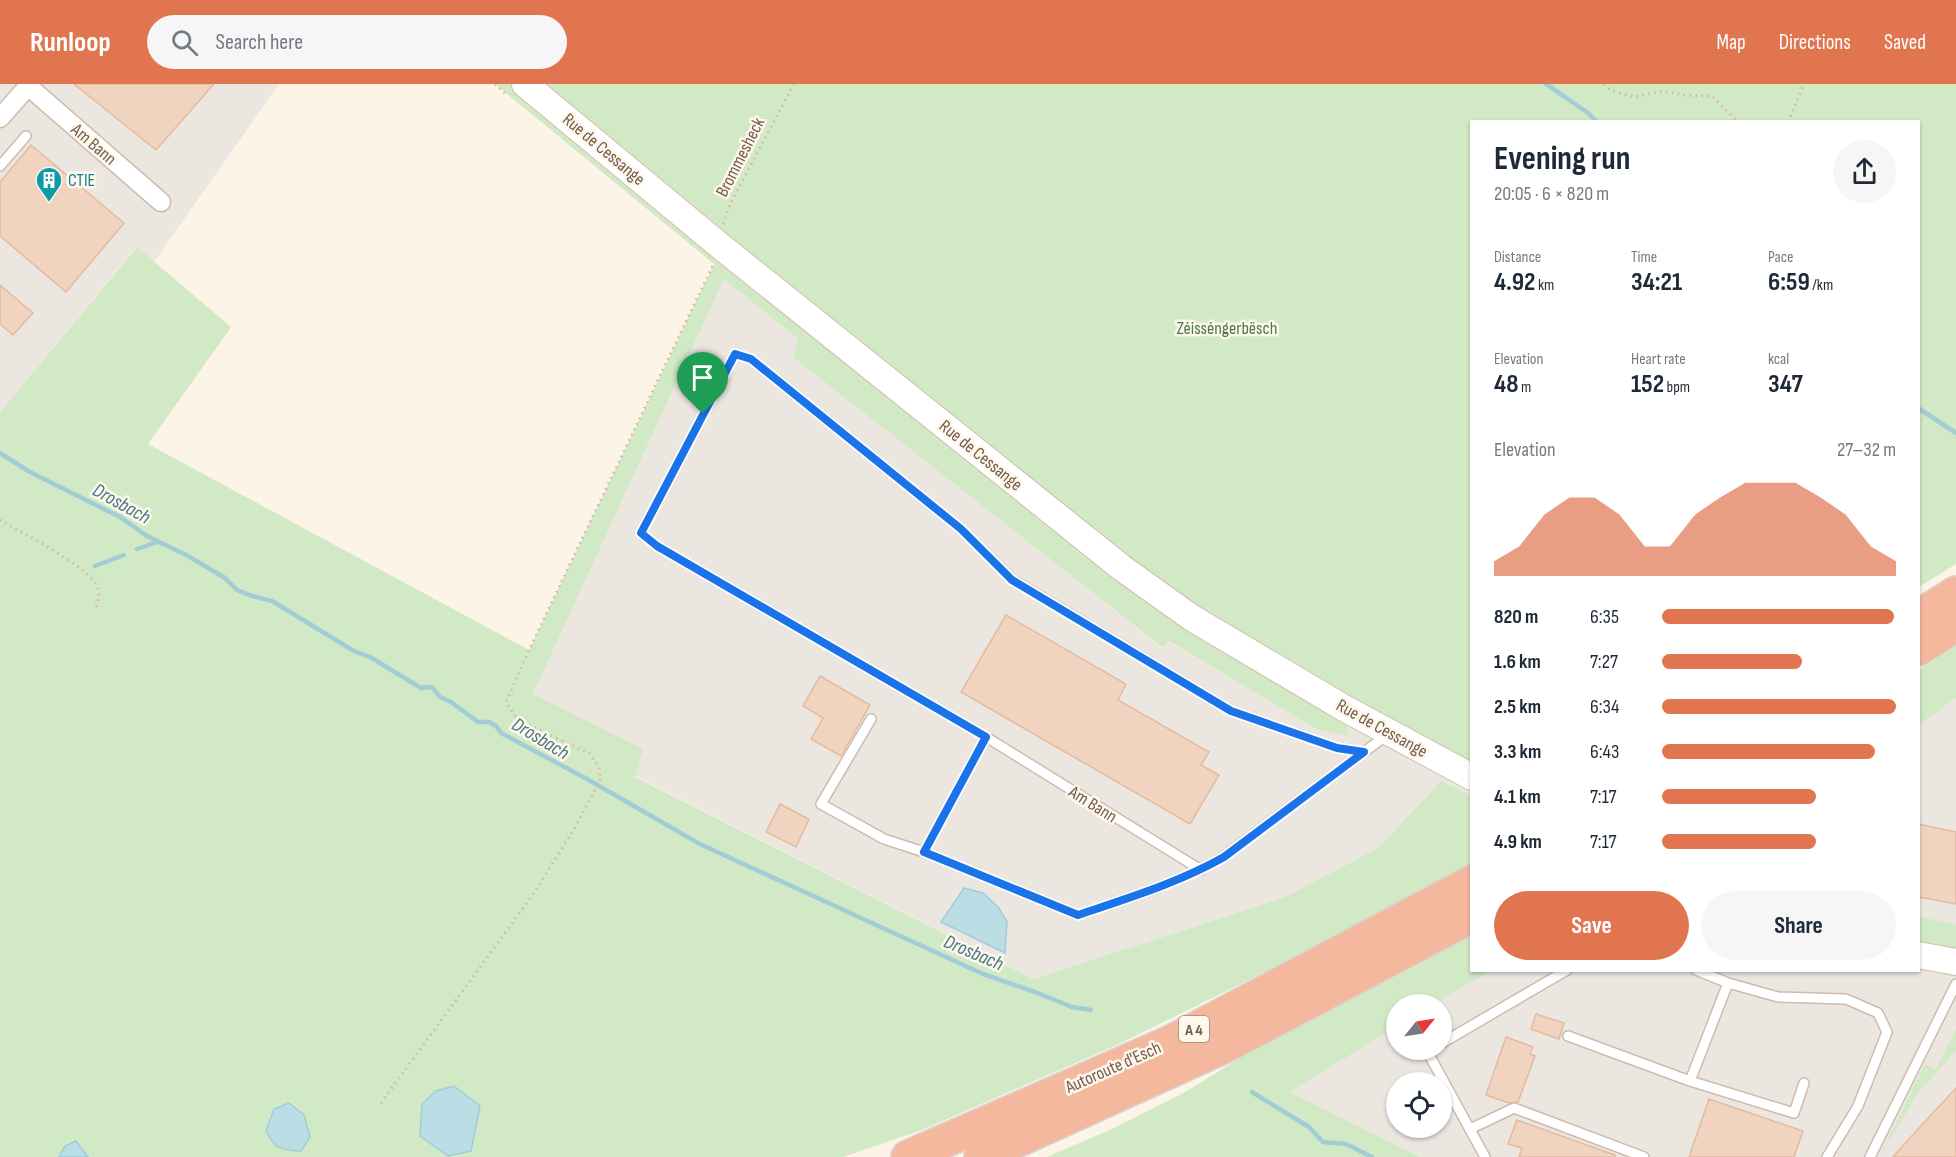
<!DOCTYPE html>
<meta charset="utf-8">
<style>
body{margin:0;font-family:"Sofia Sans Condensed",sans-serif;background:#f6f6f7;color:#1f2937;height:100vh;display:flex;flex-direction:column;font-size:22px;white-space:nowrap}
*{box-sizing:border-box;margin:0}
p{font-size:20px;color:#747a83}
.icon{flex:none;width:33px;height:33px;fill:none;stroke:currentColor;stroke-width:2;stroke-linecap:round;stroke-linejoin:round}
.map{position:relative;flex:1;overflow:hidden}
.drawer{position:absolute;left:1470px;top:36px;width:450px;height:852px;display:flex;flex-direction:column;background:#fff;border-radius:0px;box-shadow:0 2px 4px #0004}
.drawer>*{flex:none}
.needle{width:39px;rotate:60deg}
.buttons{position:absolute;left:1386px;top:910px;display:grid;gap:12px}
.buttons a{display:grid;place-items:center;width:66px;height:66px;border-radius:50%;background:#fff;box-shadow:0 2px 4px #0004;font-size:30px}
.pin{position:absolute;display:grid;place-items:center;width:51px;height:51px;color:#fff;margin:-62px -26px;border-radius:50% 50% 50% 0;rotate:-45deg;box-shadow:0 0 6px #0007}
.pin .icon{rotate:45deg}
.round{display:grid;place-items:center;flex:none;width:63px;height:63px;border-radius:32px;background:#f6f6f7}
.overview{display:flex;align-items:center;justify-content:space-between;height:102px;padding:0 24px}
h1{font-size:33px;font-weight:700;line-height:45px}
.stats{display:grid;grid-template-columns:repeat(3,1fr);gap:9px;height:102px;padding:6px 24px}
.stats div{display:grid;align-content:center}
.stats b{font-size:26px;font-weight:700}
.stats small{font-size:16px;font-weight:400}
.stats p{font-size:16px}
.chart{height:168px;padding:12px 24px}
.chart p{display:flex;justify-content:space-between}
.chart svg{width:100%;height:108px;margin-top:6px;fill:#e1754f;opacity:.7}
.primary-button{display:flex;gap:12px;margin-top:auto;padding:12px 24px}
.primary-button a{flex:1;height:69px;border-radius:36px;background:#e1754f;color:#fff;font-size:24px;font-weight:700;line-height:69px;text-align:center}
.primary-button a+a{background:#f6f6f7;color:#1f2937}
ul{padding:0 24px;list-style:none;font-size:20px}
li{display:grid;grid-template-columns:96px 72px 1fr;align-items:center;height:45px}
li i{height:15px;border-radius:8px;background:#e1754f}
header{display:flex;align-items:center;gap:36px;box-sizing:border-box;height:84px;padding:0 30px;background:#e1754f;color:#fff}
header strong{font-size:28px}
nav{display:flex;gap:33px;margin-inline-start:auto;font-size:21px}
.search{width:420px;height:54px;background:#f6f6f7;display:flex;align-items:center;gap:15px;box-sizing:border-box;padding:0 21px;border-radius:33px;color:#747a83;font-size:22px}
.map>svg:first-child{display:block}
</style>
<header>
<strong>Runloop</strong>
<div class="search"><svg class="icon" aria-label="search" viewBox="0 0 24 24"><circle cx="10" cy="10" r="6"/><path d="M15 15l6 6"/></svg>Search here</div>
<nav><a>Map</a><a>Directions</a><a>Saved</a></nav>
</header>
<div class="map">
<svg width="1956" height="1073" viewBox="0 0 1956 1073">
<rect width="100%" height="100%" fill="#fcf4e6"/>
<path fill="#ece6e0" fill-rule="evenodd" d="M0 0H279L154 178 136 163 0 328Z
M724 195 798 255 794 273 1162 564 1168 557 1316 645 1344 624 1471 693V711L1441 697 1378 764 1285 813 1034 895 635 692 642 665 533 610Z
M1956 614V1073H1420L1288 1008 1396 943V966H1442V921H1432L1490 887 1918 886 1919 641ZM1396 999H1442V1044H1396Z"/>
<path fill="#d2e9c5" d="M495 0H1956V480L1919 503 1918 38H1472L1471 693 1344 625 1349 652 1316 645 1169 557 1163 564 793 273 798 255 724 195 533 610 643 665 635 693 1034 895 1285 813 1378 764 1441 697 1471 711V782L1372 835 1121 959 922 1046 843 1073H0V328L137 163 231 243 148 360 529 566 714 180Z
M1956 562V614L1919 641V586Z
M1918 832 1956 841V893L1919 885Z
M1471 851 1472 886 1490 887 1432 921H1396V943L1289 1008 1420 1073H1047L1112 1045 1187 1007 1261 961 1420 880Z
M1956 945V967L1918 1009 1879 1073 1925 980 1936 985Z"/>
<path fill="#bbdde5" stroke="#a2ccd6" stroke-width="1.5" d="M964 804 983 809 998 823 1007 837 1005 869 941 838Z
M454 1002 480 1022 471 1067 448 1072 420 1052 422 1020 436 1007Z
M289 1019 304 1031 310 1053 301 1067C281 1066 275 1065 266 1047L274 1025Z
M76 1057 88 1073H59L65 1062Z"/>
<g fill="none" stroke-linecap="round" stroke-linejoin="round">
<path stroke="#a2ccd6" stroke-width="4.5" d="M1546 0 1588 29 1597 38
M1918 324 1956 349
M0 369 30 388 120 433 147 452 188 472 225 494 237 506 252 512 272 517 354 567 370 573 421 604 432 603 440 613 451 618 478 638H489L496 642 501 649 587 695 700 760 983 890 1035 908 1072 923 1091 926
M137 465 157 458
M95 482 124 471
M1252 1008 1309 1043 1323 1058 1346 1060 1372 1073"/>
</g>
<path fill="#f0d4bf" stroke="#e2bb9f" stroke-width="1.5" d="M74 0H214L156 66Z
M31 61 124 139 66 208 0 152V98Z
M0 201 33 229 13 251 0 240Z
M1006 531 1126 600 1118 616 1209 668 1201 681 1219 691 1190 740 961 608Z
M820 592 870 621 841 672 811 655 823 634 803 622Z
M780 720 809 735 796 763 766 748Z
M1918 740 1956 748V820L1918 813Z
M1536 930 1564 939 1559 955 1531 945Z
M1506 953 1533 963 1530 970 1535 972 1518 1018 1509 1019 1486 1011Z
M1956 1004V1073H1893L1907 1057Z
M1709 1015 1803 1047 1794 1073H1689Z
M1517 1036 1615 1071V1073H1519L1522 1064 1508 1060Z"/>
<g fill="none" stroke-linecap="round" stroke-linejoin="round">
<g stroke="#cdbcad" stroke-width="12">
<path id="service" d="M0 82 26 52
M871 635 821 720 884 755 924 768
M986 653 1201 786
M1364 668 1337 664 1231 627 1013 496 961 445 751 275 735 270 641 449 657 462 986 653 924 768 1078 831C1128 814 1178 799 1223 773L1387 651
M1696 886 1728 899 1778 913 1846 915 1878 929 1887 948 1858 1022 1827 1073
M1568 952 1690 997 1794 1029 1804 999
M1442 959 1567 886
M1429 966 1427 967 1485 1073
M1690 997 1728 899
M1470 1045 1514 1024 1644 1073
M1870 1073 1956 900"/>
</g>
<g stroke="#cdbcad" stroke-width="21">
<path id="minor" d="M28 2 161 118
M0 34 30 0"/>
</g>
<g stroke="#d2bead" stroke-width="28">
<path id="secondary" d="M525 0 719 161 1122 484 1192 534 1344 624 1472 693
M1918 871 1956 878"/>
</g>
<g stroke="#dbd4d0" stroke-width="36">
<path id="motorway" d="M1918 533 1956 509
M1918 565 1956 541
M908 1073 1171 958 1472 798
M981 1073 1225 962 1472 832"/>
</g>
<path stroke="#d5b7a2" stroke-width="3" stroke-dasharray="1.5 4.5" stroke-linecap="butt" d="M495 0 507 11
M1604 0 1610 6 1634 13 1663 7 1684 11 1712 12 1738 38
M1788 38 1804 0
M723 140 730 120 794 0
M0 436C21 448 86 482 96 500 101 510 98 517 95 527
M381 1019 534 809 573 747 601 695 599 683 590 670 517 635 506 618 529 566 713 181"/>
<use href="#service" stroke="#fff" stroke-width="9"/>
<use href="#minor" stroke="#fff" stroke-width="18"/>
<use href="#secondary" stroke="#fff" stroke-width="26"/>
<use href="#motorway" stroke="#f4b89f" stroke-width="33"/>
</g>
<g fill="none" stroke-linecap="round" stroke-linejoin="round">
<g stroke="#fff" stroke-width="12">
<path id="route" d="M735 270 751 275 961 445 1012 496 1231 627 1337 664 1364 668 1224 773C1178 799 1128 814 1078 831L924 768 986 653 657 462 641 449Z"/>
</g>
<use href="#route" stroke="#1a73e8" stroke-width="8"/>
</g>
<defs>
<g id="building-pin" transform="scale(1.35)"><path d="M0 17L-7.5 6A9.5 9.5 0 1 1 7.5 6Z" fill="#0f9aa8" stroke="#fef8ec"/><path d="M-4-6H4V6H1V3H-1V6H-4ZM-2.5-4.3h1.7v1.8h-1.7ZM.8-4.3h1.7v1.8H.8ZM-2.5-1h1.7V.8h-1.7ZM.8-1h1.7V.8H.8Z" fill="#fff"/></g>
</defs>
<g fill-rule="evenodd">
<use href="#building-pin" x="49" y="96"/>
</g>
<g text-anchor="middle" stroke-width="5" stroke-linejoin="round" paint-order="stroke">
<rect fill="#fef8ec" stroke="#9d8a7c" stroke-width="1.5" x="1179" y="932" width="30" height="26" rx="4.5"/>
<g font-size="16" font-weight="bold" fill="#745b4c">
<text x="1194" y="951">A 4</text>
</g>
<g font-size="18" fill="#745b4c" stroke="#fef8ec">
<text transform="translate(94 60) rotate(41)" y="6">Am Bann</text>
<text transform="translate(604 65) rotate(40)" y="6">Rue de Cessange</text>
<text transform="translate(740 73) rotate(-63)" y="6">Brommesheck</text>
<text transform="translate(981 371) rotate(39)" y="6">Rue de Cessange</text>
<text transform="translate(1382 644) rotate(29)" y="6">Rue de Cessange</text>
<text transform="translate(1093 720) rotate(32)" y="6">Am Bann</text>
<text transform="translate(1113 983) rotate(-24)" y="6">Autoroute d'Esch</text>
</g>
<g font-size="18" fill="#0d838f" stroke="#fef8ec" text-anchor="start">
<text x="68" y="102">CTIE</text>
</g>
<g font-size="18" fill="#527943" stroke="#fef8ec">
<text x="1227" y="250">Zéisséngerbësch</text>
</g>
<g font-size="20" font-style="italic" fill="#467a87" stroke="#fef8ec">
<text transform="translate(122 419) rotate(29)" y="7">Drosbach</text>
<text transform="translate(541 654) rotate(31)" y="7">Drosbach</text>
<text transform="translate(974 868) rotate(23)" y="7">Drosbach</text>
</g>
</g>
</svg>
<div class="buttons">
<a><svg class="needle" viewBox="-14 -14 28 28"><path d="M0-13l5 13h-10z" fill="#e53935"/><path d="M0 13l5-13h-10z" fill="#747a83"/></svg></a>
<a><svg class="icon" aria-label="locate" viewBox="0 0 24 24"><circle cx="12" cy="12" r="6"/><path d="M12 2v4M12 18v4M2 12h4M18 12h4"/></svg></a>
</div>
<div class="pin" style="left:703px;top:330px;background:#1e9e55"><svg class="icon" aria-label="arrive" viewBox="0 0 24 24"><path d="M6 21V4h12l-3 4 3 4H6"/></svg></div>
<section class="drawer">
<div class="overview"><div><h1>Evening run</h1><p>20:05 · 6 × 820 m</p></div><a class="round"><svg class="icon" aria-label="share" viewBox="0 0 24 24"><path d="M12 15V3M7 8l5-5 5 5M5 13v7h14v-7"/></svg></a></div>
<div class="stats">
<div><p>Distance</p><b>4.92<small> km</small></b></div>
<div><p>Time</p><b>34:21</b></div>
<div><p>Pace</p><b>6:59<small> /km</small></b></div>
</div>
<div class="stats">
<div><p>Elevation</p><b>48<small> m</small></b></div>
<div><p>Heart rate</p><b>152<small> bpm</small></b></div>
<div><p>kcal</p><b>347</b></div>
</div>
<div class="chart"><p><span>Elevation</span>27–32 m</p>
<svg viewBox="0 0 160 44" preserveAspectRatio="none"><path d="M0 44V38L10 32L20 19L30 12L40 12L50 19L60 32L70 32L80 19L90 12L100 6L110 6L120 6L130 12L140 19L150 32L160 38V44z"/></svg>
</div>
<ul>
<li><b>820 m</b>6:35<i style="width:99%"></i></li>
<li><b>1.6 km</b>7:27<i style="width:60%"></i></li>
<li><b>2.5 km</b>6:34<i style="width:100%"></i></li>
<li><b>3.3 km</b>6:43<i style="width:91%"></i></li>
<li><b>4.1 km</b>7:17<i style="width:66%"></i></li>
<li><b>4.9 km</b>7:17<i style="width:66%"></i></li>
</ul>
<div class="primary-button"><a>Save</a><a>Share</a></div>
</section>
</div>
